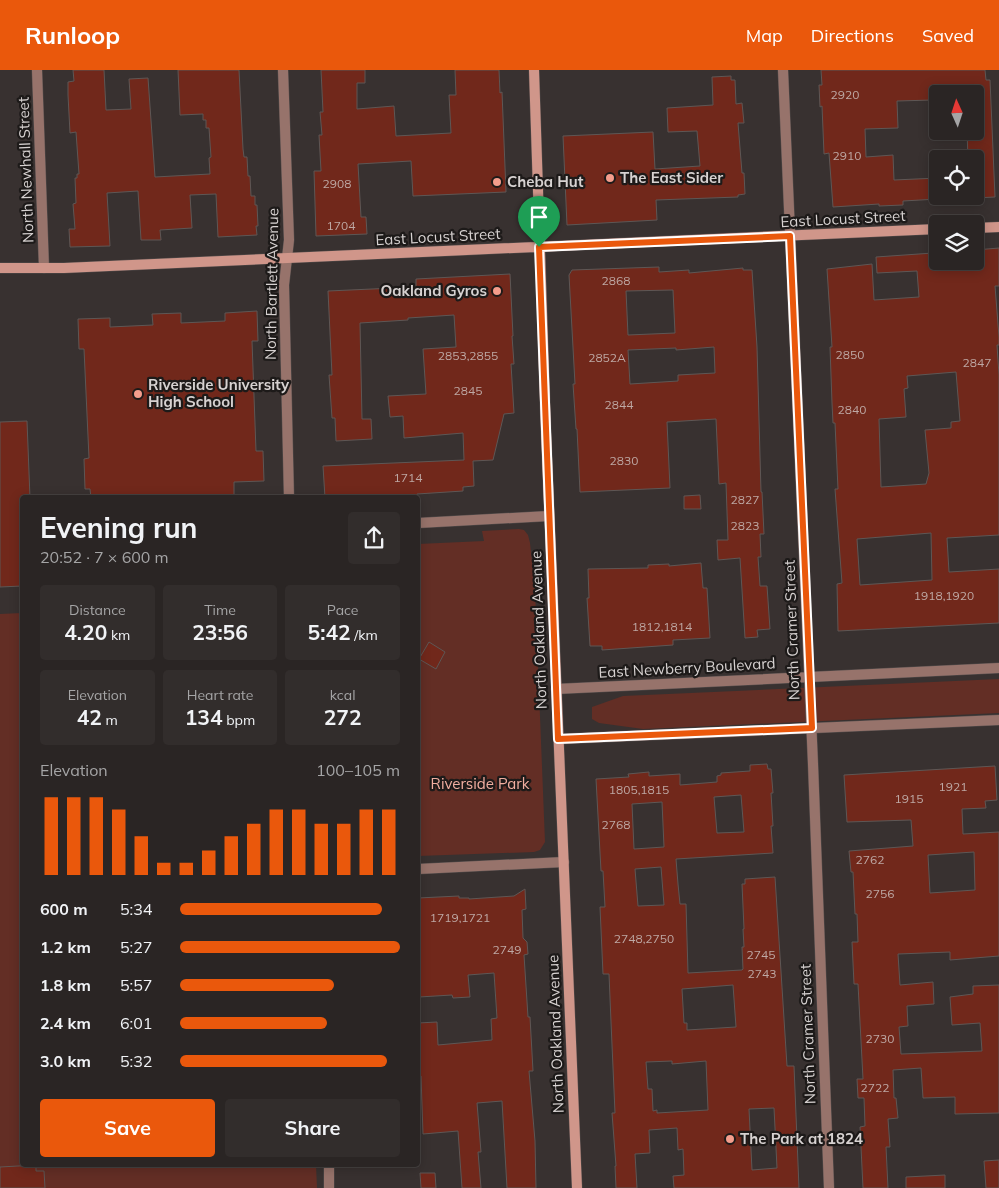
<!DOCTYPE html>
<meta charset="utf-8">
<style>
body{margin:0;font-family:Mulish,sans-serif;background:#322d2c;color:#f1f3f6;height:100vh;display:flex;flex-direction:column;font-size:19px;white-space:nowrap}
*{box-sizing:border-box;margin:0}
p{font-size:16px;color:#a5a5a6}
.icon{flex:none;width:28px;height:28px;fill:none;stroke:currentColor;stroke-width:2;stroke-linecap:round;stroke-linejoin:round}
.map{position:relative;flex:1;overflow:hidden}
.details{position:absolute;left:20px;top:425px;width:400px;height:672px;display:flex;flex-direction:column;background:#2a2524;border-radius:5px;box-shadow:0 2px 12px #0003,0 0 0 1px #464241}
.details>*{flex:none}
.needle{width:32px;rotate:357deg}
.tools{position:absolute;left:929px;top:15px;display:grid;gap:10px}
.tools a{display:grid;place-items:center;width:55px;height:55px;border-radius:5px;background:#2a2524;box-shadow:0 2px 12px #0003,0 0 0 1px #464241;font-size:25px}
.pin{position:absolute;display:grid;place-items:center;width:42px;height:42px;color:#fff;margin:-51px -21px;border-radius:50% 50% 50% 0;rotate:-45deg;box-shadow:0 0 5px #0007}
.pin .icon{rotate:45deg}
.round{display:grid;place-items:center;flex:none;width:52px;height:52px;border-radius:5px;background:#322d2c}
.headline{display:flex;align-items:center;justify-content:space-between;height:85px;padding:0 20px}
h1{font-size:28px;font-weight:700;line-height:38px}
.stats{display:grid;grid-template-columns:repeat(3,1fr);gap:8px;height:85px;padding:5px 20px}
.stats div{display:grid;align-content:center;border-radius:5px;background:#322d2c;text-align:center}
.stats b{font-size:21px;font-weight:700}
.stats small{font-size:14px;font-weight:400}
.stats p{font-size:14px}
.chart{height:140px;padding:10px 20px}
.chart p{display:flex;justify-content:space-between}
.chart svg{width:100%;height:90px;margin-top:5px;stroke:#ea580c;stroke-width:6}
.cta{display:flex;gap:10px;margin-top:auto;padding:10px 20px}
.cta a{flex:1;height:58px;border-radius:5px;background:#ea580c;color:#fff;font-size:20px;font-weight:700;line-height:58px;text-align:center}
.cta a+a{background:#322d2c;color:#f1f3f6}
ul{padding:0 20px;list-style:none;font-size:16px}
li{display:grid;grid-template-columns:80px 60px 1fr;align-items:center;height:38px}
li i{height:12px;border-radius:6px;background:#ea580c}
header{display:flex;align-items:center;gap:30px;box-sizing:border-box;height:70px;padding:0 25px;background:#ea580c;color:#fff}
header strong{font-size:24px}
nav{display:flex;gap:28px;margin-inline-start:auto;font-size:18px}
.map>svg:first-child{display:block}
</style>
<header>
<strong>Runloop</strong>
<nav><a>Map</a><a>Directions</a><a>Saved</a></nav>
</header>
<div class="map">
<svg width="999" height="1118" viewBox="0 0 999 1118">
<rect width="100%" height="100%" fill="#383130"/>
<path fill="#632e25" d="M519 459 524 460 528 465 530 473 535 520 545 772 540 780 534 782 418 786V474L484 471 482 461Z
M22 543V1095H316L317 1118H0V544Z
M999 609V643L643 659 599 653 592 649V637L623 626Z"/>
<path fill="#71281b" stroke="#5e5755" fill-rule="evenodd" d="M73 0H104L106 40 131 39 129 9 148 8 155 107 210 104 209 88 211 87 209 58H206V50H203V44L180 45 178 0H239L243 79 244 87H247L248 106H250L251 126H255V135H257L258 156H256L257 165 218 167 216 124 190 125 192 158 160 160 161 170H141L138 121 107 123 110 176 70 177 69 159H75L73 134 76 133 75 108H77V104H79L76 62 70 63 68 25V12L74 11Z
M321 0H365V13H357V39L394 36 396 66 451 63 449 25H456L455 0H499L500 23 502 22 506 122 413 126 411 91 358 94 361 147H366L367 164 316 166 314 101H321L319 65H322L320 42H323Z
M821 0H985L986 10H990L995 127 975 128V89H968L967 61H975V24H933V30L897 31 898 58 865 59 866 87 893 85 894 110 938 108V129L903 131V135L879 136V134L833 137 829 83 824 84 822 36 820 37 819 15H822Z
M731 6V10H735L736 34 742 33 744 53H738L742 103H744L745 124 738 125V127L656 130 657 150 567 155 563 66 653 62 655 99 700 96 697 61 668 62 667 38 713 35 712 7Z
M999 178V216H995L999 267V275H997L999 305V465L947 468 949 502 999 499V553L838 561 837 514 842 513 835 419H838L835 353H833L832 333 830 277H832L827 199 872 194 874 230 919 227 917 201 877 203 876 187 933 183 934 191H975V180ZM956 302 960 351 951 352V358L925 360 929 403 926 414 881 417 879 349 906 347 904 319 908 318 907 306ZM931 463 932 510 860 515 857 469Z
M659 197V202L689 200V203L743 198V200H752L757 277 761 422H762L764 464H760L761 487H758L760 516H767L770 559 757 560 758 567 745 568 740 488 718 490 717 470H728L726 413 719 414 716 349 667 352 670 418 580 422 577 359H576L573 314H575L569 205 572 200ZM673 220 675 263 628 265 626 221ZM714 277 715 303 678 305V311L630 314 628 280 676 278V280Z
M510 204 513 266H512L514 294H511L514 343 504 344 493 390 473 391 474 416 463 417V421L417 424V428H325L323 396 464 390 463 363 404 368 403 346 390 347 388 326 426 324 423 279 456 277 454 245 408 248V250L360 253 362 349H371L372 369 336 371 335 348H332L329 305H332L328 221 416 217V209Z
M257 241 258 271H252L256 381H263L264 411 234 412V428H91L90 419H85L84 389 89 388 84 279H79L78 249 110 248V257L153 255 152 244 181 243V253L225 251V243Z
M27 351 30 428H22V516L0 517V352Z
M700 425 701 439H684V426Z
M701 493 703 518H707L710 568 673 570V575L602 580V576H590L587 528H589L588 499 648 498V495L669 494V496Z
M429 572 445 582 436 599 419 589Z
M767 694 768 699H771L773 723H771L773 756H771L773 783 676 789 678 814 680 834H686L688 903 742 900 743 899 742 877H744L743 859H744L742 814H745V809L775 807 787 996H794L799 1118H674L673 1106 684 1105 683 1079 678 1080 677 1058 649 1060 650 1083 635 1084 637 1118H616L615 1096H616L612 1043H615L611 952 609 904H603L600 837H605L603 801H601L596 709 629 707 628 704 649 702V706L680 704V715L717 712V706L721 705V703L750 701V695ZM741 725 744 762 717 763 714 727ZM662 732 664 777 634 779 632 734ZM661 797 664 835 638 836 635 799ZM733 915 736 957 687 960V953H684L682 919ZM672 991V994L706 991 708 1040 657 1043V1040L653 1041 652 1019H648L646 992ZM774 1038 777 1098 752 1100 749 1039Z
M995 696 997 730 985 731 986 738 962 739 963 764 999 762V886L950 890V882L898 884 900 915 933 912 934 934 907 936 908 956 899 957 901 984 982 981 980 953 952 955 950 927 973 924V916L999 915V1043L955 1044V1027L923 1028 921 998 893 1000 894 1028H896L898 1048 888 1049 890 1077H886L888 1118H863L860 1057 865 1056 864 1028H858L857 1009H863L858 914H854L852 872H858L857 844H855L853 802H851L849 781 913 776 911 750 847 752 844 705ZM974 782 975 820 930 823 928 785Z
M525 819 526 839 522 840 523 868 527 872 528 884 524 885 528 947H530L533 1001H529L535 1071 536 1118H507L502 1031 477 1033 481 1082H478L481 1118H462L458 1061 423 1064 421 1006H420L418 991V953L437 952 438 975 492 970 491 949 497 948 494 903 468 905 470 927 453 928 452 925 419 927 418 899V828L459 826V828H469V829L514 826Z
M999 1090V1118H986L984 1091Z
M36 1095V1101H44L45 1118H0V1097Z
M420 1103H435L436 1118H421Z
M945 1105V1118H906V1107Z"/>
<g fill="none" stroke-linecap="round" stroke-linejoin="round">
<g stroke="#554e4d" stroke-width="11">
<path id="street" d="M37 0 44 198
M283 0 289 170 284 215 289 428
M783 0 813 694 829 1118
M418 453 549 446
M556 619 999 598
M559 669 999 650
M418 799 564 792
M329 1095V1118"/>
</g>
<g stroke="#554e4d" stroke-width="11">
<path id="secondary" d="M534 0 546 362 577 1118
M975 158 999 157
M0 198H64L938 159"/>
</g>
<use href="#street" stroke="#97736b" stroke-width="10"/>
<use href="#secondary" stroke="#d0968a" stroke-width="10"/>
</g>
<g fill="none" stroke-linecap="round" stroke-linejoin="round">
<g stroke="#fff" stroke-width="10">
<path id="route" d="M790 166 812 658 558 669 539 177Z"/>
</g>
<use href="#route" stroke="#ea580c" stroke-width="6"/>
</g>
<g fill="#f49d8c" stroke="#1d1a19" stroke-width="2">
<circle cx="610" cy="108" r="5"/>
<circle cx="497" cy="112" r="5"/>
<circle cx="497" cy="221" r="5"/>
<circle cx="138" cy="324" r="5"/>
<circle cx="730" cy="1069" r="5"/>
</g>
<g text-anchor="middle" stroke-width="4.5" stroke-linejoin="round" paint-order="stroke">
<g font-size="12" fill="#bea8a4">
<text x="845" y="29">2920</text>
<text x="847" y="90">2910</text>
<text x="337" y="118">2908</text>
<text x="341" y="160">1704</text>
<text x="616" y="215">2868</text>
<text x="850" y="289">2850</text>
<text x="468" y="290">2853,2855</text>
<text x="607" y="292">2852A</text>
<text x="977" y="297">2847</text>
<text x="468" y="325">2845</text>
<text x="619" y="339">2844</text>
<text x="852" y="344">2840</text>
<text x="624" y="395">2830</text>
<text x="408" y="412">1714</text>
<text x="745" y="434">2827</text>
<text x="745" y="460">2823</text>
<text x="944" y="530">1918,1920</text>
<text x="662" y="561">1812,1814</text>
<text x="953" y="721">1921</text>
<text x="639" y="724">1805,1815</text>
<text x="909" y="733">1915</text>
<text x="616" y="759">2768</text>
<text x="870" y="794">2762</text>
<text x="880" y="828">2756</text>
<text x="460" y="852">1719,1721</text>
<text x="644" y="873">2748,2750</text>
<text x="507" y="884">2749</text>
<text x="761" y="889">2745</text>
<text x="762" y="908">2743</text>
<text x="880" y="973">2730</text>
<text x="875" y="1022">2722</text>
</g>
<g font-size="15" fill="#d7d2d1" stroke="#1d1a19">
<text transform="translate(26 100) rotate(-92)" y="5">North Newhall Street</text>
<text transform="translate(843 149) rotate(-3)" y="5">East Locust Street</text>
<text transform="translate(438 167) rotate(-3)" y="5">East Locust Street</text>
<text transform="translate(272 214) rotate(-89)" y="5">North Bartlett Avenue</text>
<text transform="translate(539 560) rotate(-92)" y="5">North Oakland Avenue</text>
<text transform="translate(792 560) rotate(-92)" y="5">North Cramer Street</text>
<text transform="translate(687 598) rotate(-3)" y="5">East Newberry Boulevard</text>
<text transform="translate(556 964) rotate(-92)" y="5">North Oakland Avenue</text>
<text transform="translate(808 964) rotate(-92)" y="5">North Cramer Street</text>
</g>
<g font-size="15" font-weight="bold" fill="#d7d2d1" stroke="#1d1a19" text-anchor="start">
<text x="620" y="113">The East Sider</text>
<text x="507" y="117">Cheba Hut</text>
<text x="487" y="226" text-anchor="end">Oakland Gyros</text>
<text x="148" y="320">Riverside University<tspan x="148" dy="17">High School</tspan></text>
<text x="740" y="1074">The Park at 1824</text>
</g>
<g font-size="15" fill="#f1aea0" stroke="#1d1a19">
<text x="480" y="719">Riverside Park</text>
</g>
</g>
</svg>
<div class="tools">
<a><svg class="needle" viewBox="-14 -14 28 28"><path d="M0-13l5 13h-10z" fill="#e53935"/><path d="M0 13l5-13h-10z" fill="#a5a5a6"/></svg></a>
<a><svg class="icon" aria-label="locate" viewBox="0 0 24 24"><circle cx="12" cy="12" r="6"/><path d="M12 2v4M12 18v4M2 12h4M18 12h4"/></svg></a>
<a><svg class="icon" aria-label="layers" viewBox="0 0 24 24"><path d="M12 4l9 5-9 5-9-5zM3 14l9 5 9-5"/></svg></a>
</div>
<div class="pin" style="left:539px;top:177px;background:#1e9e55"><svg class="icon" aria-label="arrive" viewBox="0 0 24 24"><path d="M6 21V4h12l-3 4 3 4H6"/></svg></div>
<section class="details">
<div class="headline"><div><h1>Evening run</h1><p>20:52 · 7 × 600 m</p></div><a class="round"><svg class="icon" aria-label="share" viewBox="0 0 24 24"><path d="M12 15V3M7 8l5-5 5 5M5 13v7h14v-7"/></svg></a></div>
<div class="stats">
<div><p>Distance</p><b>4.20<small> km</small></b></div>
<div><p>Time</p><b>23:56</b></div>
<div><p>Pace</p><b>5:42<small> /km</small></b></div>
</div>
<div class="stats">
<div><p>Elevation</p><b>42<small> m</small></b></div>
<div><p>Heart rate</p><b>134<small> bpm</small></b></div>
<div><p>kcal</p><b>272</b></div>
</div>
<div class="chart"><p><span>Elevation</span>100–105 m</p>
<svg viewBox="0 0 160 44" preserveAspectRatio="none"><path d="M5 44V6M15 44V6M25 44V6M35 44V12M45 44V25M55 44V38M65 44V38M75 44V32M85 44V25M95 44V19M105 44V12M115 44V12M125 44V19M135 44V19M145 44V12M155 44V12"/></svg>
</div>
<ul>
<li><b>600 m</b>5:34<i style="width:92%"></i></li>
<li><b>1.2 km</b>5:27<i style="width:100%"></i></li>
<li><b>1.8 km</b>5:57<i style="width:70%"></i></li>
<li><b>2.4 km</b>6:01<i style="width:67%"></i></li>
<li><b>3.0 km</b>5:32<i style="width:94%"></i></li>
</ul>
<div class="cta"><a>Save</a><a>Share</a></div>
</section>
</div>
